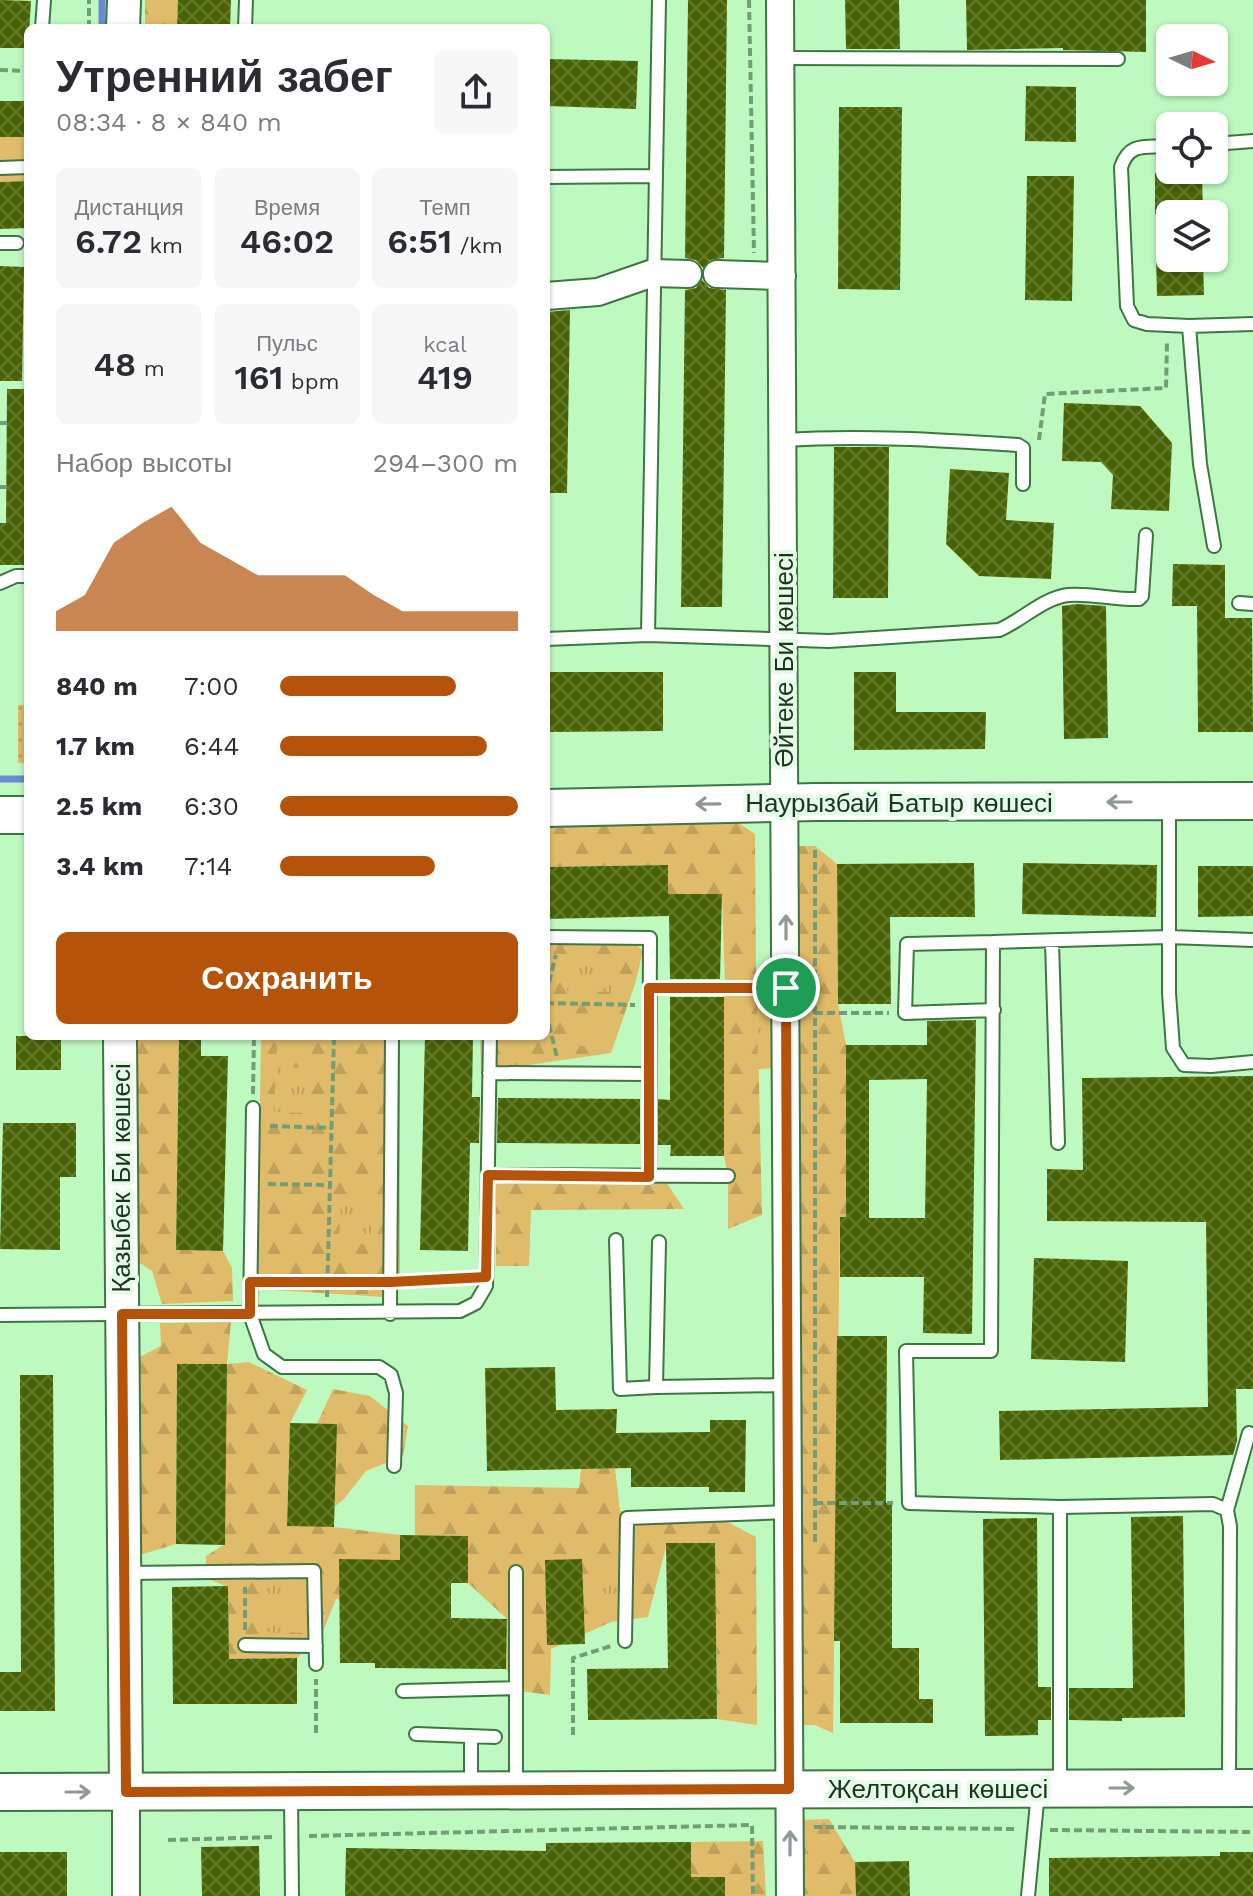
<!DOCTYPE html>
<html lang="ru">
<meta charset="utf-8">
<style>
body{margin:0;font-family:"Work Sans",sans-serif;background:#f7f7f7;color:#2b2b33;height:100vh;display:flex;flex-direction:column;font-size:30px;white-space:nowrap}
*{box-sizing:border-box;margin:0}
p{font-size:26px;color:#7c7c81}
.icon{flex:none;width:44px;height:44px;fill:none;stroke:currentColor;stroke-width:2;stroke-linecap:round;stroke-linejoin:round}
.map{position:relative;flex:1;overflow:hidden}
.drawer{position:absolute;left:24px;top:24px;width:526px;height:1016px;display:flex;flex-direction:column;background:#fff;border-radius:12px;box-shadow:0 2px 6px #0004}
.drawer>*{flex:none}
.needle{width:52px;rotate:95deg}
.buttons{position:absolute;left:1156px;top:24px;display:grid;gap:16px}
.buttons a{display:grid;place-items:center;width:72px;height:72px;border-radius:12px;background:#fff;box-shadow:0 2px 6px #0004;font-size:40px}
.pin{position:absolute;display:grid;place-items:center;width:68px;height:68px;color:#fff;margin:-34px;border:4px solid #fff;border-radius:50%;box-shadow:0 2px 8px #0007}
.round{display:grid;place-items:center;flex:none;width:84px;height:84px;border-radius:12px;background:#f7f7f7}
.head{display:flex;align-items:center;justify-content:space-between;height:136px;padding:0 32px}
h1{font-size:44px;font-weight:600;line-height:60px}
.stats{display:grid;grid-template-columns:repeat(3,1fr);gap:12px;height:136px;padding:8px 32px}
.stats div{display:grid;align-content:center;border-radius:12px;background:#f7f7f7;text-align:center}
.stats b{font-size:34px;font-weight:600}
.stats small{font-size:22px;font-weight:400}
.stats p{font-size:22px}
.chart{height:224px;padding:16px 32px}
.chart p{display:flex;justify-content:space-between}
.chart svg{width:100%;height:144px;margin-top:8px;fill:#b45309;opacity:.7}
.button{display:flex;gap:16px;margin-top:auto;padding:16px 32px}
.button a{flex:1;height:92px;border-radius:12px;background:#b45309;color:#fff;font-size:32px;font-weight:600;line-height:92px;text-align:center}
ul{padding:0 32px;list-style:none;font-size:26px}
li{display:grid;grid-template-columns:128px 96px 1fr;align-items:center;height:60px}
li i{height:20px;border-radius:10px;background:#b45309}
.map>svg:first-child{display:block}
</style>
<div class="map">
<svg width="1253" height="1896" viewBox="0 0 1253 1896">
<defs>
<pattern id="grass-dots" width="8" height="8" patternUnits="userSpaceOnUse" patternTransform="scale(2)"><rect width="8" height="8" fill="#e0bb69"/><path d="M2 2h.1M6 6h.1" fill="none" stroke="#c0a15b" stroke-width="1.8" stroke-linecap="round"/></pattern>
<pattern id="forest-firs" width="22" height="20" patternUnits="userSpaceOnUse" patternTransform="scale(2)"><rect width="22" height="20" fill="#e0bb69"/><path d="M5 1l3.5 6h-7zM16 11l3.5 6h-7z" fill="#c0a15b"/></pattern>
<pattern id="park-tufts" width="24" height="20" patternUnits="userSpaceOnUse" patternTransform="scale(2)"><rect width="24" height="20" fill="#e0bb69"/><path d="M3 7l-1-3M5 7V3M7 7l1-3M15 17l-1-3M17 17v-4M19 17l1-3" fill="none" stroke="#c0a15b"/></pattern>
<pattern id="building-cross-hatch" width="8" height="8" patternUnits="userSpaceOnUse" patternTransform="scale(2)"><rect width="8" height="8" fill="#496303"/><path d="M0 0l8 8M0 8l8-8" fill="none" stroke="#667b31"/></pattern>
</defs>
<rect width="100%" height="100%" fill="#befac0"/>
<path fill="url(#grass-dots)" d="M18 705H28V763H18Z"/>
<path fill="url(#forest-firs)" d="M145 0H178L177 28H145Z
M0 137H25L28 141V181L0 182Z
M734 820 755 834 756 981 725 982 722 894 668 899 667 865 546 867V822Z
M786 846H815L837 864 838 1004 846 1045V1217H840L833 1733 815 1725H789Z
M633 941 643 951 635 984 611 1053 481 1072 480 1036H546V945Z
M724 995H757L762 1215 728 1229V1176L724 1156Z
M135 1036H179L176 1250 223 1251 232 1268 233 1301 162 1304 152 1271 132 1258Z
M261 1036H400V1285L384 1297 257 1289Z
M666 1182 684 1209 531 1210 529 1266H496V1184Z
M231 1322 227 1364 249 1362 307 1390 290 1423 287 1525 334 1527 400 1535V1586L365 1602 336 1599 322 1634 297 1658 229 1659 228 1587 206 1578V1556L225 1544 226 1364H177L176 1544 130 1558V1362L161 1346 160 1323Z
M333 1389 370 1396 408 1426 403 1456 366 1471 344 1499 334 1507 317 1424Z
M615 1468 620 1511 716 1516 756 1537 757 1725 717 1719 715 1543H667L648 1617 611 1622 551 1649 550 1695 520 1691 506 1669 507 1619 468 1583V1536L415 1535V1485L579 1488 581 1469Z
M829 1819 855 1862 856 1896H799V1820Z
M763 1841 766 1896H725V1877H691V1842Z"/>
<path fill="url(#park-tufts)" d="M567 959 614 960 613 992 567 991Z
M757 995H775L776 1068 758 1069Z
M276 1067 308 1068 305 1113 274 1112Z
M341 1197 373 1199 370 1244 339 1242Z
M620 1559V1597H595V1560Z
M262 1579 283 1580 282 1633 260 1632Z"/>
<path fill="#e0bb69" d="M567 1013 614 1014 613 1046H566Z
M278 1036H309L308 1063 276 1061Z
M286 1579 308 1580 306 1633 285 1632Z"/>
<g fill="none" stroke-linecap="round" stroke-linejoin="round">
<path stroke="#6b8ad2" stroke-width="7" d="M102 28V0
M0 779H28"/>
</g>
<path fill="url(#building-cross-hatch)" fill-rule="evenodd" d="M0 0 31 1 28 48H0Z
M178 0H231L230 28H177Z
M688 0H727L724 258 710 260 703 268 696 260 685 258Z
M845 0H899L900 49H846Z
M966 0H1146V52L1063 50V48L967 50Z
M546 59 638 61 636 109 546 106Z
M1026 86 1076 87V142L1025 141Z
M0 101H28L25 137H0Z
M839 107H902L900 290 838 289Z
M1202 172 1203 214H1155V173Z
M1027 176H1074L1072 301 1025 300Z
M28 181V228L0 229V182Z
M1156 258H1203L1204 295 1157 296Z
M0 266 24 267 22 381H0Z
M702 280 709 288 726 290 722 607H681L685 290 696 288Z
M570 310 567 493H546V312Z
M7 389H28V565H0V523H6Z
M1064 403 1140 406 1172 443 1169 511 1111 509 1113 475 1101 462 1062 461Z
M834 447H889L888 598H833Z
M950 469 1009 473 1006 520 1054 523 1051 579 979 576 946 544Z
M1173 564 1225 565V618H1252L1253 732H1198L1197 606H1172Z
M1077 604 1106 606 1108 738 1064 739 1062 606Z
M546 672H663V731L546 732Z
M854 672H896V712H986L985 749 854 750Z
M974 863 975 917H890L891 1004H838L837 864Z
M1023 863 1157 865 1156 917 1022 914Z
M668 865V894H722L720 979H670L669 916 546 919V867Z
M1198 866H1253V916L1198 917Z
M670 997H724V1156H670L671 1145H658V1099L670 1100Z
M976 1020 972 1334 923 1333 924 1277H840V1217H846V1045H927V1021ZM927 1079 925 1218H869V1080Z
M16 1036H61V1070H16Z
M179 1036H201V1056H228L223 1251 176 1250Z
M425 1036H473L472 1097H480L479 1143H470L468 1251 420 1250Z
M1253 1076V1389H1236L1237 1441 1233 1455 1000 1460 999 1411 1208 1407 1206 1222 1047 1221V1169L1083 1170 1082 1078Z
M498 1098 640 1099V1144L497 1143Z
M3 1123H76V1177H60V1250L0 1249Z
M1034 1258 1128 1261 1125 1362 1031 1359Z
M837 1336H887L886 1503H892V1648H919V1699H933V1723H840V1641H834Z
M177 1364H227L225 1545 176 1544Z
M555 1367 556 1410 617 1409 616 1433 710 1432V1420H746L745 1492H709V1487H631V1468L487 1471 485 1368Z
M20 1375H53L55 1711H0V1672H21Z
M290 1423 337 1424 334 1527 287 1526Z
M1183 1516 1185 1717 1122 1718V1721L1069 1720V1688H1133L1131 1517Z
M1037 1518 1038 1687H1051V1720H1038V1735L985 1736 983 1519Z
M400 1535 468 1536V1583H451V1618L507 1619 506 1669 375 1668V1663H340L339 1559 400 1560Z
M666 1543H715L717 1719 588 1720 587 1669 668 1668Z
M582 1559 585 1644 547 1645 545 1560Z
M228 1586 229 1659 297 1658V1704H173L172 1587Z
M691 1842V1877H725V1896H345L346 1848 546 1851V1843Z
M259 1846 260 1896H202L201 1847Z
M0 1852H67V1896H0Z
M1220 1852H1253V1896H1049V1858L1220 1856Z
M909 1861 910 1896H856L855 1862Z"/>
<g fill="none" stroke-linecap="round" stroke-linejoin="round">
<g stroke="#3e7643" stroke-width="16">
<path id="service" d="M42 28 44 0
M245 28 246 0
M780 58 1118 59
M1214 144 1253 141
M1170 146C1146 148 1130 141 1121 167L1127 306 1134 320 1147 324 1189 326
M0 168 28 167
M546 177 655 176
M0 243H17
M783 440C862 435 940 440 1018 445L1023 448V484
M1214 546 1200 464 1189 326 1253 324
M0 583 16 576H28
M1239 603 1253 604
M648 635 659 0
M546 639 648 635 829 641 999 630C1021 621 1043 598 1068 595 1091 593 1115 600 1139 599L1142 596 1146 535
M1169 805V993L1173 1048 1184 1065 1211 1066 1253 1062
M546 937 650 938 649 1177
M993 942 907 944 905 1013 994 1010
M1052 942 1058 1143
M649 988H786
M489 1073 649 1074
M253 1108 250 1314 264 1354 282 1367H379L391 1375 396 1393 394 1466
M488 1175 728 1176
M616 1240 620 1389 656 1387
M659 1242 656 1387 787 1385
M390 1314 392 1036
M0 1315 460 1311 476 1303 486 1286 490 1036
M1227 1510 1249 1433
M127 1573 314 1571 316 1664
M625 1641 627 1518 788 1512
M245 1645 316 1646
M403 1691 515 1688
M416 1734 495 1737
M1229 1784 1230 1526 1227 1510 1213 1504 1060 1507 909 1503 906 1351H991L993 942 1169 937 1253 940
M1060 1786V1507
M471 1789V1736
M516 1789V1572
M291 1795 292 1896
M1028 1896 1038 1792"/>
</g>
<g stroke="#3e7643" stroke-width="30">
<path id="minor" d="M780 0 790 1896
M717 274 782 276
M546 296 598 292 653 273 688 274
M126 1792V1896"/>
</g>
<g stroke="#3e7643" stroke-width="36">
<path id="tertiary" d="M123 28 124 0
M120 1036 126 1792"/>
</g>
<g stroke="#3e7643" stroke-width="40">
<path id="secondary" d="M546 808 816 802 1253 801
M0 815H28
M0 1792 1253 1788"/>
</g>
<path stroke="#739e75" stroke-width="4" stroke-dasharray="8 4" stroke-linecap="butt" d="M749 0 754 253
M89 28V0
M0 70 28 71
M0 423H7
M1039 440 1045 394 1166 388 1167 343
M0 487H7
M546 994 556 955
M546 1003 635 1005
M546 1013 557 1057
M815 1013H889
M253 1094 254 1036
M270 1126 332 1128
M268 1184 330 1185
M405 1281 468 1278
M265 1282H372
M327 1297 334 1036
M815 1503H893
M815 1542V846
M245 1630V1587
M316 1733V1679
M573 1735V1658L611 1646
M814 1827 1017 1829
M1050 1830 1253 1832
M309 1836 752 1825 753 1896
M168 1840 276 1837"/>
<use href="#service" stroke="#fff" stroke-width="12"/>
<use href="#minor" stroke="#fff" stroke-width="26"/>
<use href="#tertiary" stroke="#fff" stroke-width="32"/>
<use href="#secondary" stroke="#fff" stroke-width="36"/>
</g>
<defs><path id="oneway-shaft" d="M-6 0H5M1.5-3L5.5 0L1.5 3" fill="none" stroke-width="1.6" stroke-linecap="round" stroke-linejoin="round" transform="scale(2)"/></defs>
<g stroke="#8e9a8f">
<use href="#oneway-shaft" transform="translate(1119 802) rotate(180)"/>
<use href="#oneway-shaft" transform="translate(708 804) rotate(179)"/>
<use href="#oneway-shaft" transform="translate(786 927) rotate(-90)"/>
<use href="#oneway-shaft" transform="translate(1122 1788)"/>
<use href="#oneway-shaft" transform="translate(78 1792)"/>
<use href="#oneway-shaft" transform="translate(790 1843) rotate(-90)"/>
</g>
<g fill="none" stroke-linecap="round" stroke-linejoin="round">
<g stroke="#fff" stroke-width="16">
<path id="route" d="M649 988H786L789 1789 126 1792 122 1314H250V1282H391L486 1277 488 1175 649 1177Z"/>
</g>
<use href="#route" stroke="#b45309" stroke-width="10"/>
</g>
<g text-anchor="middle" stroke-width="8" stroke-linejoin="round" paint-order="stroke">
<g font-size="26" fill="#1d351f" stroke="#e5fde6">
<text transform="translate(784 660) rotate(-90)" y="9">Әйтеке Би көшесі</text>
<text x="899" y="812">Наурызбай Батыр көшесі</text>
<text transform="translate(121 1178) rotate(-90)" y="9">Қазыбек Би көшесі</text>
<text x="938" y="1798">Желтоқсан көшесі</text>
</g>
</g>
</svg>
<div class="buttons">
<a><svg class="needle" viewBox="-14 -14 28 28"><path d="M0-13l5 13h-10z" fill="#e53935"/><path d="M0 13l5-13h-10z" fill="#7c7c81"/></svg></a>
<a><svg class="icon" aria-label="locate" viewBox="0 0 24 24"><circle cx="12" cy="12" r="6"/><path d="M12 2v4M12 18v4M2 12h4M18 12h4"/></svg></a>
<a><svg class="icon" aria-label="layers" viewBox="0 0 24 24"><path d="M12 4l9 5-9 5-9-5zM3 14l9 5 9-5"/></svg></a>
</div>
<div class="pin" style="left:786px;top:988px;background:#1e9e55"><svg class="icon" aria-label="arrive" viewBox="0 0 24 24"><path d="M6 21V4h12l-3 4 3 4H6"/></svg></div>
<section class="drawer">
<div class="head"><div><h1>Утренний забег</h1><p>08:34 · 8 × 840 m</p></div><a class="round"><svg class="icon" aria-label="share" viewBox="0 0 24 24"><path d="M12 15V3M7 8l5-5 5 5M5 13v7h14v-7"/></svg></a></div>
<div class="stats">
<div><p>Дистанция</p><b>6.72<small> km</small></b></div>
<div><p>Время</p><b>46:02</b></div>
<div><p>Темп</p><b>6:51<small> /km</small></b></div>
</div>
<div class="stats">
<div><b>48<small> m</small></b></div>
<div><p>Пульс</p><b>161<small> bpm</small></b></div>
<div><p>kcal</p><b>419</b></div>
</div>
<div class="chart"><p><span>Набор высоты</span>294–300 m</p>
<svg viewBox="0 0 160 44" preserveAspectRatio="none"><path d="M0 44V38L10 33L20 17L30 11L40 6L50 17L60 22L70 27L80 27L90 27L100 27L110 33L120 38L130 38L140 38L150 38L160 38V44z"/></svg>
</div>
<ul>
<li><b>840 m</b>7:00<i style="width:74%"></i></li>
<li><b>1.7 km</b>6:44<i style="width:87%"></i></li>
<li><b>2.5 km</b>6:30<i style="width:100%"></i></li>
<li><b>3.4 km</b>7:14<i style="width:65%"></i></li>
</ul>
<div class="button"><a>Сохранить</a></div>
</section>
</div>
